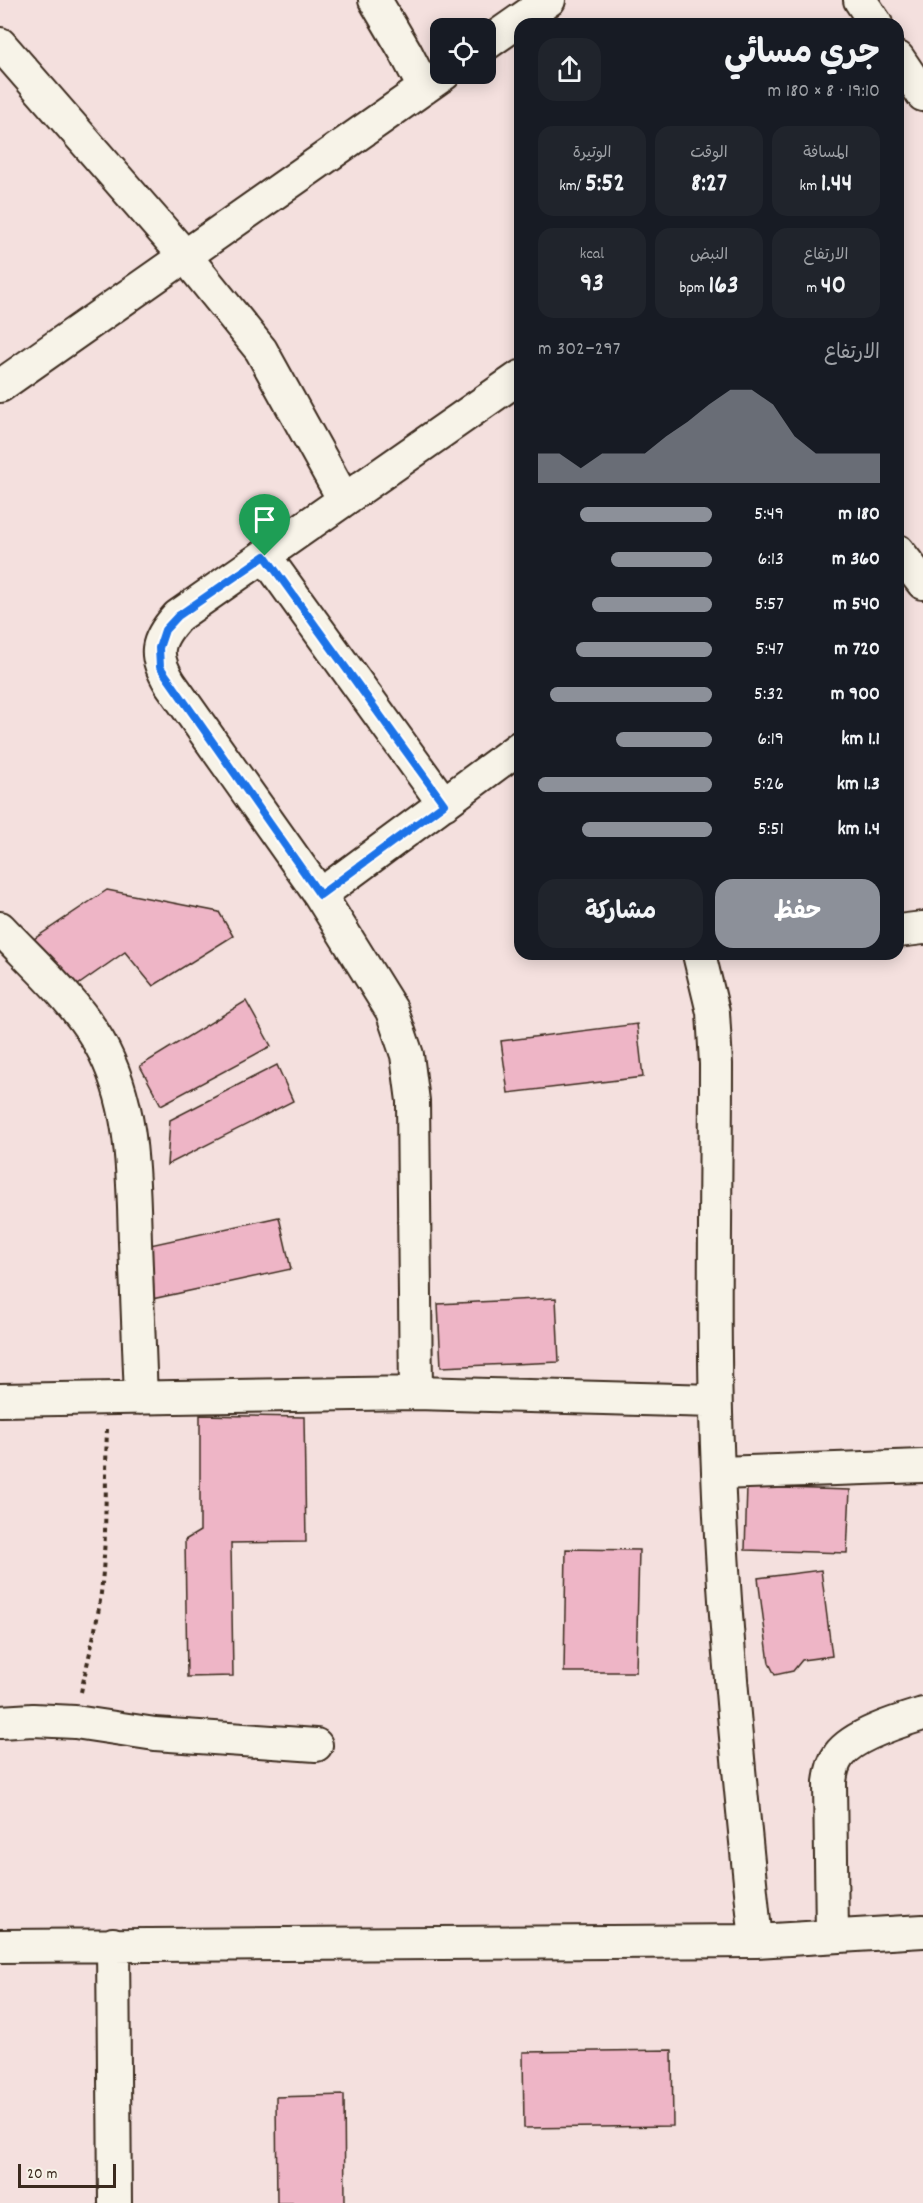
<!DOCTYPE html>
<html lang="ar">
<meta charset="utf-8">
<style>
body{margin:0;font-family:Dekko,"Playpen Sans Arabic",sans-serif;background:#20242c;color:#f1f3f6;direction:rtl;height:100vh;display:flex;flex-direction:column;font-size:22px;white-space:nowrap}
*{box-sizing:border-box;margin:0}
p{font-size:20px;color:#9ea1a6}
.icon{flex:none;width:33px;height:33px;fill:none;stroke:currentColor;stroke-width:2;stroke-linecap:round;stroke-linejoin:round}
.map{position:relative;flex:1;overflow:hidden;direction:ltr}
.details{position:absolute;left:514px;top:18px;width:390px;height:942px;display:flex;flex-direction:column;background:#171b24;border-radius:18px;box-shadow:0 3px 15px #0003;direction:rtl}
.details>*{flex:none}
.buttons{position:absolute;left:430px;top:18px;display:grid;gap:12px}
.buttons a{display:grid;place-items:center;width:66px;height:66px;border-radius:12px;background:#171b24;box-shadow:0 3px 15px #0003;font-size:30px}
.scale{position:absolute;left:18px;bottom:15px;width:98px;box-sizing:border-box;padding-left:6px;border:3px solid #3b2a1e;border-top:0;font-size:16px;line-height:21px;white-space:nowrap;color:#3b2a1e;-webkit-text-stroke:4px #f7f3e8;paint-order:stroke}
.pin{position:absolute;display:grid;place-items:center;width:51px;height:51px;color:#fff;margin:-62px -26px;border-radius:50% 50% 50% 0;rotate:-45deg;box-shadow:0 0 6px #0007}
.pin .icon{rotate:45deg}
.round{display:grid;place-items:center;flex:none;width:63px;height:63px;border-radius:18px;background:#20242c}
.overview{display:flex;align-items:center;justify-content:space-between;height:102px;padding:0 24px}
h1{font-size:33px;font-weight:700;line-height:45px}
.metrics{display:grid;grid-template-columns:repeat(3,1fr);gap:9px;height:102px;padding:6px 24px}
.metrics div{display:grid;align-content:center;border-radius:15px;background:#20242c;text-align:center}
.metrics b{font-size:26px;font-weight:700}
.metrics small{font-size:16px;font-weight:400}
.metrics p{font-size:16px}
.chart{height:168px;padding:12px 24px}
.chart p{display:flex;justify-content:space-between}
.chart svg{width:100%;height:108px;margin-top:6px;fill:#8c9099;opacity:.7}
.cta{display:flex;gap:12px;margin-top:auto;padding:12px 24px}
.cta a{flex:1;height:69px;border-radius:18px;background:#8c9099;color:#fff;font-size:24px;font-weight:700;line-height:69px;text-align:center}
.cta a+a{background:#20242c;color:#f1f3f6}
ul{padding:0 24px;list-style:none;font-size:20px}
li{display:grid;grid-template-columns:96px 72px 1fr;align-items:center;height:45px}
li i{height:15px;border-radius:8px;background:#8c9099}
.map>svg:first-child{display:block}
</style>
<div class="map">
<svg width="923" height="2203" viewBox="0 0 923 2203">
<rect width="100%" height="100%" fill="#f4e0de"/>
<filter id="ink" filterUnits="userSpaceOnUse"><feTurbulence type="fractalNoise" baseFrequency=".0167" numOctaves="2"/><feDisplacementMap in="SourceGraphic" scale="12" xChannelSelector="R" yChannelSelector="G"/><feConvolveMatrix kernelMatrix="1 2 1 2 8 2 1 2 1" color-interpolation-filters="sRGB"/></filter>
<g filter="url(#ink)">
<path fill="#eeb5c6" stroke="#3b2a1e" stroke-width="1.5" d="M107 890 219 912 233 936 153 986 125 952 75 987 34 939Z
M246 1001 271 1046 161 1105 140 1066Z
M637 1024 643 1077 508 1093 501 1041Z
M277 1065 293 1101 167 1165 170 1120Z
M279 1217 291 1269 152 1299 141 1247Z
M556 1298 559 1362 441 1367 438 1304Z
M200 1415 304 1417 306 1542 231 1543 233 1676 187 1677 185 1540 200 1531Z
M747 1487 850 1490 847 1553 745 1550Z
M566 1549 639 1550 636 1672H564Z
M821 1570 832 1656 802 1660 793 1671 775 1675 769 1663 758 1578Z
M672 2050 673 2126 524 2128 523 2052Z
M344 2095 345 2203H277L276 2097Z"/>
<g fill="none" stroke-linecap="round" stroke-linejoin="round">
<g stroke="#3b2a1e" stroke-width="36">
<path id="street" d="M375 0 405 51 424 88
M860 0 876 24
M0 44 185 256 261 350 344 500
M486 44 549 0
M898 58 923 95
M0 386 444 74
M898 551 923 583
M265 556 444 804
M320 895 520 747
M0 928C34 964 74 999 99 1042 134 1103 133 1173 135 1242 137 1294 139 1346 141 1398
M898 931 923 928
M699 954 713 1012 716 1064C716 1200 712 1336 718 1471 724 1628 740 1784 756 1941
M416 1393 413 1101 407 1055 392 1011 320 895 170 683C153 655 155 641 178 616L520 377
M0 1400 416 1393 715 1401
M718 1473 923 1466
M0 1722 33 1720 75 1722 155 1734 316 1745
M832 1935 830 1782C831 1772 833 1763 839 1755 853 1735 900 1721 923 1714
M113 1944 115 2203
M0 1946 756 1941 923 1931"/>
</g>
<path stroke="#3b2a1e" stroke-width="4" stroke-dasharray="4.5 4.5" stroke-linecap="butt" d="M81 1692C88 1659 97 1627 101 1593 107 1539 105 1483 107 1429"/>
<use href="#street" stroke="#f7f3e8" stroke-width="32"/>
</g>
</g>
<g fill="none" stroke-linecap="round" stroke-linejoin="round" filter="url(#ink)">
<g stroke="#fff" stroke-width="12">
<path id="route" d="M265 556 444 804 320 895 160 667 159 648 165 630 178 616Z"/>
</g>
<use href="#route" stroke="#1a73e8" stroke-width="8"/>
</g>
</svg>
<div class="buttons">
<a><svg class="icon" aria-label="locate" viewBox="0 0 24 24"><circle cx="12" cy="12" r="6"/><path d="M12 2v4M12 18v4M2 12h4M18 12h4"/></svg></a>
</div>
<div class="scale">20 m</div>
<div class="pin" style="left:265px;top:556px;background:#1e9e55"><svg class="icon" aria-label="arrive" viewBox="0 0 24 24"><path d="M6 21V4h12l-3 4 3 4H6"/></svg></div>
<section class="details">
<div class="overview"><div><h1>جري مسائي</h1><p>19:10 · 8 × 180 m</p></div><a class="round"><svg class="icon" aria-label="share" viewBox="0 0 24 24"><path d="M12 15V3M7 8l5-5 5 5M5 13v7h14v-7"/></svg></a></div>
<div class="metrics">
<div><p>المسافة</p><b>1.44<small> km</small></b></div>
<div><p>الوقت</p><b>8:27</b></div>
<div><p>الوتيرة</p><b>5:52<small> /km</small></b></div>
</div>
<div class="metrics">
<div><p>الارتفاع</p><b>40<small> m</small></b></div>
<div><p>النبض</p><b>163<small> bpm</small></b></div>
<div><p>kcal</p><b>93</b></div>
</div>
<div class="chart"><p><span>الارتفاع</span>297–302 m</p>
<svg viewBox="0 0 160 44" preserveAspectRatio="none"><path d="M0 44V32L10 32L20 38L30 32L40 32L50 32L60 25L70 19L80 12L90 6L100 6L110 12L120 25L130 32L140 32L150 32L160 32V44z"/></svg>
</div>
<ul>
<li><b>180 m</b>5:49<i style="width:76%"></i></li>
<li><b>360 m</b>6:13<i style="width:58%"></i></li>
<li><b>540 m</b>5:57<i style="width:69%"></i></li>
<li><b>720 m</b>5:47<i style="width:78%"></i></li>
<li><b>900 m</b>5:32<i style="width:93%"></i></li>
<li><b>1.1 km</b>6:19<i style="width:55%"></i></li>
<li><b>1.3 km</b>5:26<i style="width:100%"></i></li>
<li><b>1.4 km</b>5:51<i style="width:75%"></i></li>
</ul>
<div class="cta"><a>حفظ</a><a>مشاركة</a></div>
</section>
</div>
